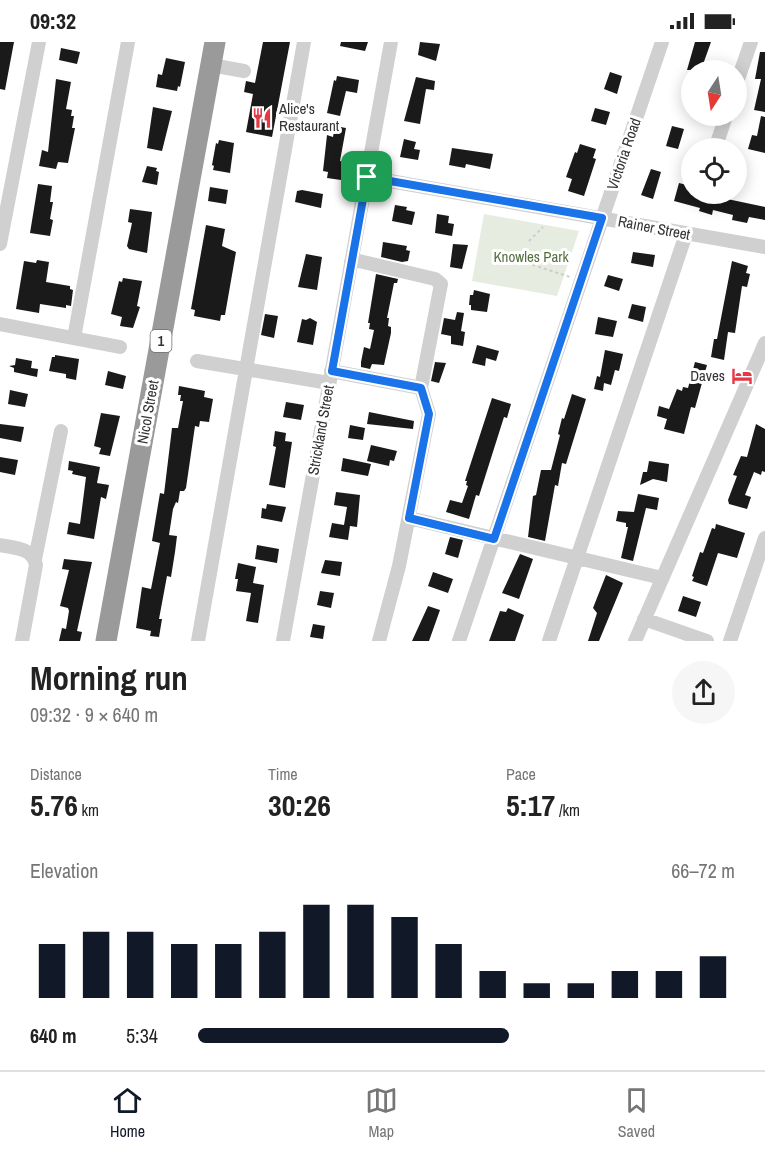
<!DOCTYPE html>
<meta charset="utf-8">
<style>
body{margin:0;font-family:"Archivo Narrow",sans-serif;background:#f6f6f6;color:#222;height:100vh;display:flex;flex-direction:column;font-size:22px;white-space:nowrap}
*{box-sizing:border-box;margin:0}
p{font-size:20px;color:#767676}
.icon{flex:none;width:33px;height:33px;fill:none;stroke:currentColor;stroke-width:2;stroke-linecap:round;stroke-linejoin:round}
.map{position:relative;height:599px;overflow:hidden}
.details{display:flex;flex-direction:column;background:#fff;flex:1}
.details>*{flex:none}
.needle{width:39px;rotate:192deg}
.tools{position:absolute;left:681px;top:18px;display:grid;gap:12px}
.tools a{display:grid;place-items:center;width:66px;height:66px;border-radius:50%;background:#fff;box-shadow:0 3px 15px #0003;font-size:30px}
.pin{position:absolute;display:grid;place-items:center;width:51px;height:51px;color:#fff;margin:-26px;border-radius:12px;box-shadow:0 3px 9px #0006}
.round{display:grid;place-items:center;flex:none;width:63px;height:63px;border-radius:32px;background:#f6f6f6}
.head{display:flex;align-items:center;justify-content:space-between;height:102px;padding:0 30px}
h1{font-size:33px;font-weight:700;line-height:45px}
.metrics{display:grid;grid-template-columns:repeat(3,1fr);gap:9px;height:102px;padding:6px 30px}
.metrics div{display:grid;align-content:center}
.metrics b{font-size:30px;font-weight:700}
.metrics small{font-size:16px;font-weight:400}
.metrics p{font-size:16px}
.chart{height:168px;padding:12px 30px}
.chart p{display:flex;justify-content:space-between}
.chart svg{width:100%;height:108px;margin-top:6px;stroke:#111827;stroke-width:6}
ul{padding:0 30px;list-style:none;font-size:20px}
li{display:grid;grid-template-columns:96px 72px 1fr;align-items:center;height:45px}
li i{height:15px;border-radius:8px;background:#111827}
.status{display:flex;justify-content:space-between;align-items:center;height:42px;padding:0 30px;background:#fff;direction:ltr}
.status svg{height:16px;fill:currentColor}
.menu{display:flex;justify-content:space-around;align-items:center;height:84px;border-top:2px solid #e0e0e0;background:#fff;font-size:16px;color:#767676}
.menu a{display:grid;justify-items:center;gap:3px}
.menu .current{color:#111827}
.map>svg:first-child{display:block}
</style>
<div class="status"><b>09:32</b><svg viewBox="0 0 49 12"><path d="M0 12V9h3v3zM5 12V6h3v6zM10 12V3h3v9zM15 12V0h3v12zM26 1h20v11H26zM47 4h2v5h-2z"/></svg></div>
<div class="map">
<svg width="765" height="599" viewBox="0 0 765 599">
<rect width="100%" height="100%" fill="#fff"/>
<path fill="#e6ecdf" d="M484 172 579 189 557 254 472 239Z"/>
<path fill="#1a1a1a" d="M0 0H14L5 48 0 47Z
M263 0H290L272 95 246 90 253 52 244 50 246 39 255 41Z
M341 0H368L365 9 340 4Z
M420 0 440 2 436 19 418 13Z
M695 0H711L701 28H687Z
M61 6 80 10 77 22 59 18Z
M760 10H765V70L754 68 761 37H755Z
M166 16 185 20 180 45 178 44 177 49 156 45 158 32 162 33Z
M610 30 622 34 617 52 604 47Z
M337 34 359 38 357 51 346 49 340 74 327 71 334 38 336 39Z
M416 35 435 39 434 48 426 47 420 82 404 79Z
M56 37 71 40 66 67 72 68 71 74H74L72 86H75L68 121 58 120 56 127 39 124 42 108 48 110Z
M153 65 172 69 162 109 147 106Z
M595 66 610 70 606 83 591 79Z
M761 74 765 75V111L748 107 752 93 757 94Z
M335 84 346 86 340 119 344 120 341 138 327 136 328 130 323 129 327 93 333 95Z
M672 84 684 87 678 107 666 104Z
M404 97 416 100 414 107 420 108 418 118 400 115Z
M219 98 234 101 230 131 213 128 214 124 212 123 216 101 218 102Z
M580 102 596 107 593 116 596 117 584 154 568 149 572 137 566 135 575 110 577 111Z
M452 106 493 112 490 127 466 122 465 126 449 123Z
M147 124 157 126 156 129 159 130 157 143 142 140Z
M651 127 661 130 653 157 641 153Z
M679 141 691 144 692 152 713 157V154L765 165V178L749 175 747 181 732 178 733 173 713 168 712 173 699 169 700 166 674 159Z
M38 142 52 144 50 160H53L50 177 53 178 50 194 30 191Z
M210 145 228 148 226 162 208 159Z
M302 148 323 152 321 166 295 160 297 149Z
M395 163 407 165 406 168 415 170 412 183 392 179Z
M130 167 152 170 147 211 129 207 127 204 132 181 128 180Z
M437 172 449 174 448 181 454 182 452 194 435 191Z
M206 183 225 187 222 204 236 210 225 273H221L220 279 194 274 195 268 191 267Z
M383 200 407 204 406 208 410 209 408 219 402 220 381 215Z
M453 202 468 203 462 227 450 225Z
M633 210 655 213 653 225 631 221Z
M306 212 322 215 317 248 298 245Z
M37 218 49 220 46 240 70 244V247L73 248 71 264 66 263V266L40 262 39 271 16 267 24 219 36 221Z
M732 219 748 224 746 231 750 232 747 245 742 244 735 291 728 290 724 318 711 315 714 297H717Z
M376 232 398 237 397 241H394L387 276H389L388 284 391 285V291L384 323 372 322 370 327 361 325V320L364 305 370 307 374 288 369 287 370 281H368Z
M608 233 623 237 619 249 604 244Z
M123 236 142 239 137 264 140 265 133 286 120 284 122 275 111 272 119 239 122 240Z
M474 248 490 252 487 270 471 268V263H469L470 253H473Z
M632 262 646 265 643 280 628 276Z
M457 270 464 271 461 289 465 290 463 304 451 302V294L441 292 444 276 455 278Z
M265 272 278 274 274 296 261 293Z
M598 275 617 279 613 295 595 292Z
M310 276 317 280 313 303 297 300 302 277 306 278Z
M477 303 499 309 496 319 486 316 485 324 472 321Z
M605 308 623 312 619 329 615 328 611 343 604 341 603 349 594 347 597 334 600 335Z
M55 313 79 317 76 338 66 336V332L49 329 52 315H55Z
M16 316 32 319 31 326 38 327 37 335 14 330V326L9 324 15 323Z
M435 320 446 321 439 341 431 339Z
M695 320 707 323 695 366 691 365 684 392 664 387 667 377 657 374 659 364 669 367 677 347 682 349 683 345 688 346Z
M108 329 126 334 123 347 105 343Z
M179 344 205 349 204 355 213 357 209 380 200 379 199 385 195 384 186 446 184 449H180L178 461 176 460 173 467 169 493 177 494 175 510 171 535 167 534 159 577H162L159 595 150 594 151 589 136 586 142 545 151 547 160 501 152 499 160 451 164 452 172 386H178L183 359H180L181 353H178Z
M10 348 28 352 25 365 8 362Z
M572 352 586 357 566 422 562 421 558 444 555 443 545 499 528 495 533 454 536 453 541 428H551L560 393 558 392 562 376 564 377Z
M492 356 511 362 507 376 504 375 479 454 476 453 469 477 446 470 450 458 462 461 468 444 466 443 467 439H465Z
M286 360 304 363 301 378 283 375Z
M369 370 414 379 413 387 367 382Z
M101 371 120 374 110 414 99 412 101 406 94 404Z
M0 382 24 385 21 400 0 396Z
M756 382 765 387V430L762 429 761 433 754 430 745 453 751 455 747 467 729 462 728 458 737 434 733 433 741 414 747 415Z
M350 383 365 386 363 398 348 396Z
M275 389 286 391 285 399 292 400 285 446 269 443 276 405 273 404Z
M371 403 397 409 394 419 390 418 389 424 367 419Z
M0 415 18 418 15 433 0 430Z
M343 416 371 422 368 434 341 429Z
M69 419 100 425 97 441 109 443 106 457 101 455 94 497 67 492 69 480 80 482 86 435 72 432 73 429 68 428Z
M649 419 669 422 667 440 653 437 640 443 643 430H647Z
M336 450 360 453 357 485 350 484 348 498 329 495 332 481 344 483 347 465 334 463Z
M638 452 659 456 657 468 646 466 633 519 621 516 628 485H626V481L616 479 618 469 634 470Z
M267 462 286 465 282 480 261 476 262 466 266 467Z
M716 482 745 491 737 516 718 511 707 544 692 539 694 535 692 534 700 510 703 511 712 486 715 487Z
M450 495 463 498 458 516 445 512Z
M257 503 279 507 277 521 255 517Z
M520 512 533 517 519 557 502 551Z
M64 517 92 520 77 589 82 590 80 599H59L62 586 66 587 69 569 68 566 60 564 69 528 62 527Z
M325 518 342 520 340 534 321 531Z
M238 521 256 525 253 541 264 543 258 581 246 579 251 551 236 549 238 537H235Z
M433 530 453 537 448 551 428 544Z
M606 533 623 541 599 599H588L597 571 593 566Z
M320 549 334 551 331 566 317 563Z
M683 554 701 560 696 575 678 569Z
M428 564 440 568 429 599H412Z
M508 566 524 573 515 599H489L500 569 506 570Z
M313 582 325 584 323 597 310 595Z"/>
<g fill="none" stroke-linecap="round" stroke-linejoin="round">
<path stroke="#cdcdcd" stroke-width="2" stroke-dasharray="3 3" stroke-linecap="butt" d="M529 199 543 185
M521 219 570 235"/>
<path stroke="#d0d0d0" stroke-width="14" d="M211 23 244 29
M736 43 751 0
M718 98 726 74
M367 135 765 205
M0 202 39 0
M0 282 120 305
M74 296 128 0
M197 319 329 341
M331 329 421 346 441 242 435 237 359 219 351 220
M409 476 662 536
M0 503C15 506 33 506 36 523L22 599
M35 517 61 389
M644 577 707 599
M198 599 304 0
M283 599 391 0
M379 599 399 524 429 372 421 346
M459 599 662 0
M549 599 686 192
M635 599 765 301
M730 599 765 496"/>
<path stroke="#9a9a9a" stroke-width="21" d="M106 599 215 0"/>
</g>
<g fill="none" stroke-linecap="round" stroke-linejoin="round">
<g stroke="#fff" stroke-width="12">
<path id="route" d="M367 135 602 176 494 497 409 476 429 372 421 346 332 329Z"/>
</g>
<use href="#route" stroke="#1a73e8" stroke-width="8"/>
</g>
<defs>
<g id="restaurant-bare" transform="scale(1.62)"><path d="M-5-6h1v4h1v-4h1v4h1v-4h1v5L-1.5 .5V6h-2V.5L-5-1ZM5-6V6H3V1.5H1.5Q1.5-4 5-6Z" fill="#e63946" stroke="#fff" stroke-width="2.5" paint-order="stroke"/></g>
<g id="hotel-bare" transform="scale(1.62)"><path d="M-6-4.5h1.5V1H6V5H4.5V3h-9V5H-6ZM-4 0a1.8 1.8 0 1 1 3.6 0ZM.5 0V-2.5h3Q6-2.5 6 0Z" fill="#e63946" stroke="#fff" stroke-width="2.5" paint-order="stroke"/></g>
</defs>
<g fill-rule="evenodd">
<use href="#restaurant-bare" x="262" y="76"/>
<use href="#hotel-bare" x="742" y="334"/>
</g>
<g text-anchor="middle" stroke-width="6" stroke-linejoin="round" paint-order="stroke">
<rect fill="#fff" stroke="#707070" stroke-width="1.5" x="150.5" y="288" width="21" height="22" rx="4.5"/>
<g font-size="14" font-weight="bold" fill="#333">
<text x="161" y="304">1</text>
</g>
<g font-size="15" fill="#333" stroke="#fff" text-anchor="start">
<text x="279" y="72">Alice's<tspan x="279" dy="17">Restaurant</tspan></text>
<text x="725" y="339" text-anchor="end">Daves</text>
</g>
<g font-size="15" fill="#333" stroke="#fff">
<text transform="translate(624 112) rotate(-71)" y="5">Victoria Road</text>
<text transform="translate(654 186) rotate(11)" y="5">Rainer Street</text>
<text transform="translate(148 370) rotate(-80)" y="5">Nicol Street</text>
<text transform="translate(321 388) rotate(-80)" y="5">Strickland Street</text>
</g>
<g font-size="15" fill="#56703f" stroke="#fff">
<text x="531" y="220">Knowles Park</text>
</g>
</g>
</svg>
<div class="tools">
<a><svg class="needle" viewBox="-14 -14 28 28"><path d="M0-13l5 13h-10z" fill="#e53935"/><path d="M0 13l5-13h-10z" fill="#767676"/></svg></a>
<a><svg class="icon" aria-label="locate" viewBox="0 0 24 24"><circle cx="12" cy="12" r="6"/><path d="M12 2v4M12 18v4M2 12h4M18 12h4"/></svg></a>
</div>
<div class="pin" style="left:367px;top:135px;background:#1e9e55"><svg class="icon" aria-label="arrive" viewBox="0 0 24 24"><path d="M6 21V4h12l-3 4 3 4H6"/></svg></div>
</div>
<section class="details">
<div class="head"><div><h1>Morning run</h1><p>09:32 · 9 × 640 m</p></div><a class="round"><svg class="icon" aria-label="share" viewBox="0 0 24 24"><path d="M12 15V3M7 8l5-5 5 5M5 13v7h14v-7"/></svg></a></div>
<div class="metrics">
<div><p>Distance</p><b>5.76<small> km</small></b></div>
<div><p>Time</p><b>30:26</b></div>
<div><p>Pace</p><b>5:17<small> /km</small></b></div>
</div>
<div class="chart"><p><span>Elevation</span>66–72 m</p>
<svg viewBox="0 0 160 44" preserveAspectRatio="none"><path d="M5 44V22M15 44V17M25 44V17M35 44V22M45 44V22M55 44V17M65 44V6M75 44V6M85 44V11M95 44V22M105 44V33M115 44V38M125 44V38M135 44V33M145 44V33M155 44V27"/></svg>
</div>
<ul>
<li><b>640 m</b>5:34<i style="width:58%"></i></li>
</ul>
</section>
<nav class="menu">
<a class="current"><svg class="icon" aria-label="home" viewBox="0 0 24 24"><path d="M3 11l9-7 9 7M6 9v11h12V9"/></svg>Home</a>
<a><svg class="icon" aria-label="map" viewBox="0 0 24 24"><path d="M3 6l6-2 6 2 6-2v14l-6 2-6-2-6 2zM9 4v14M15 6v14"/></svg>Map</a>
<a><svg class="icon" aria-label="saved" viewBox="0 0 24 24"><path d="M7 4h10v16l-5-4-5 4z"/></svg>Saved</a>
</nav>
